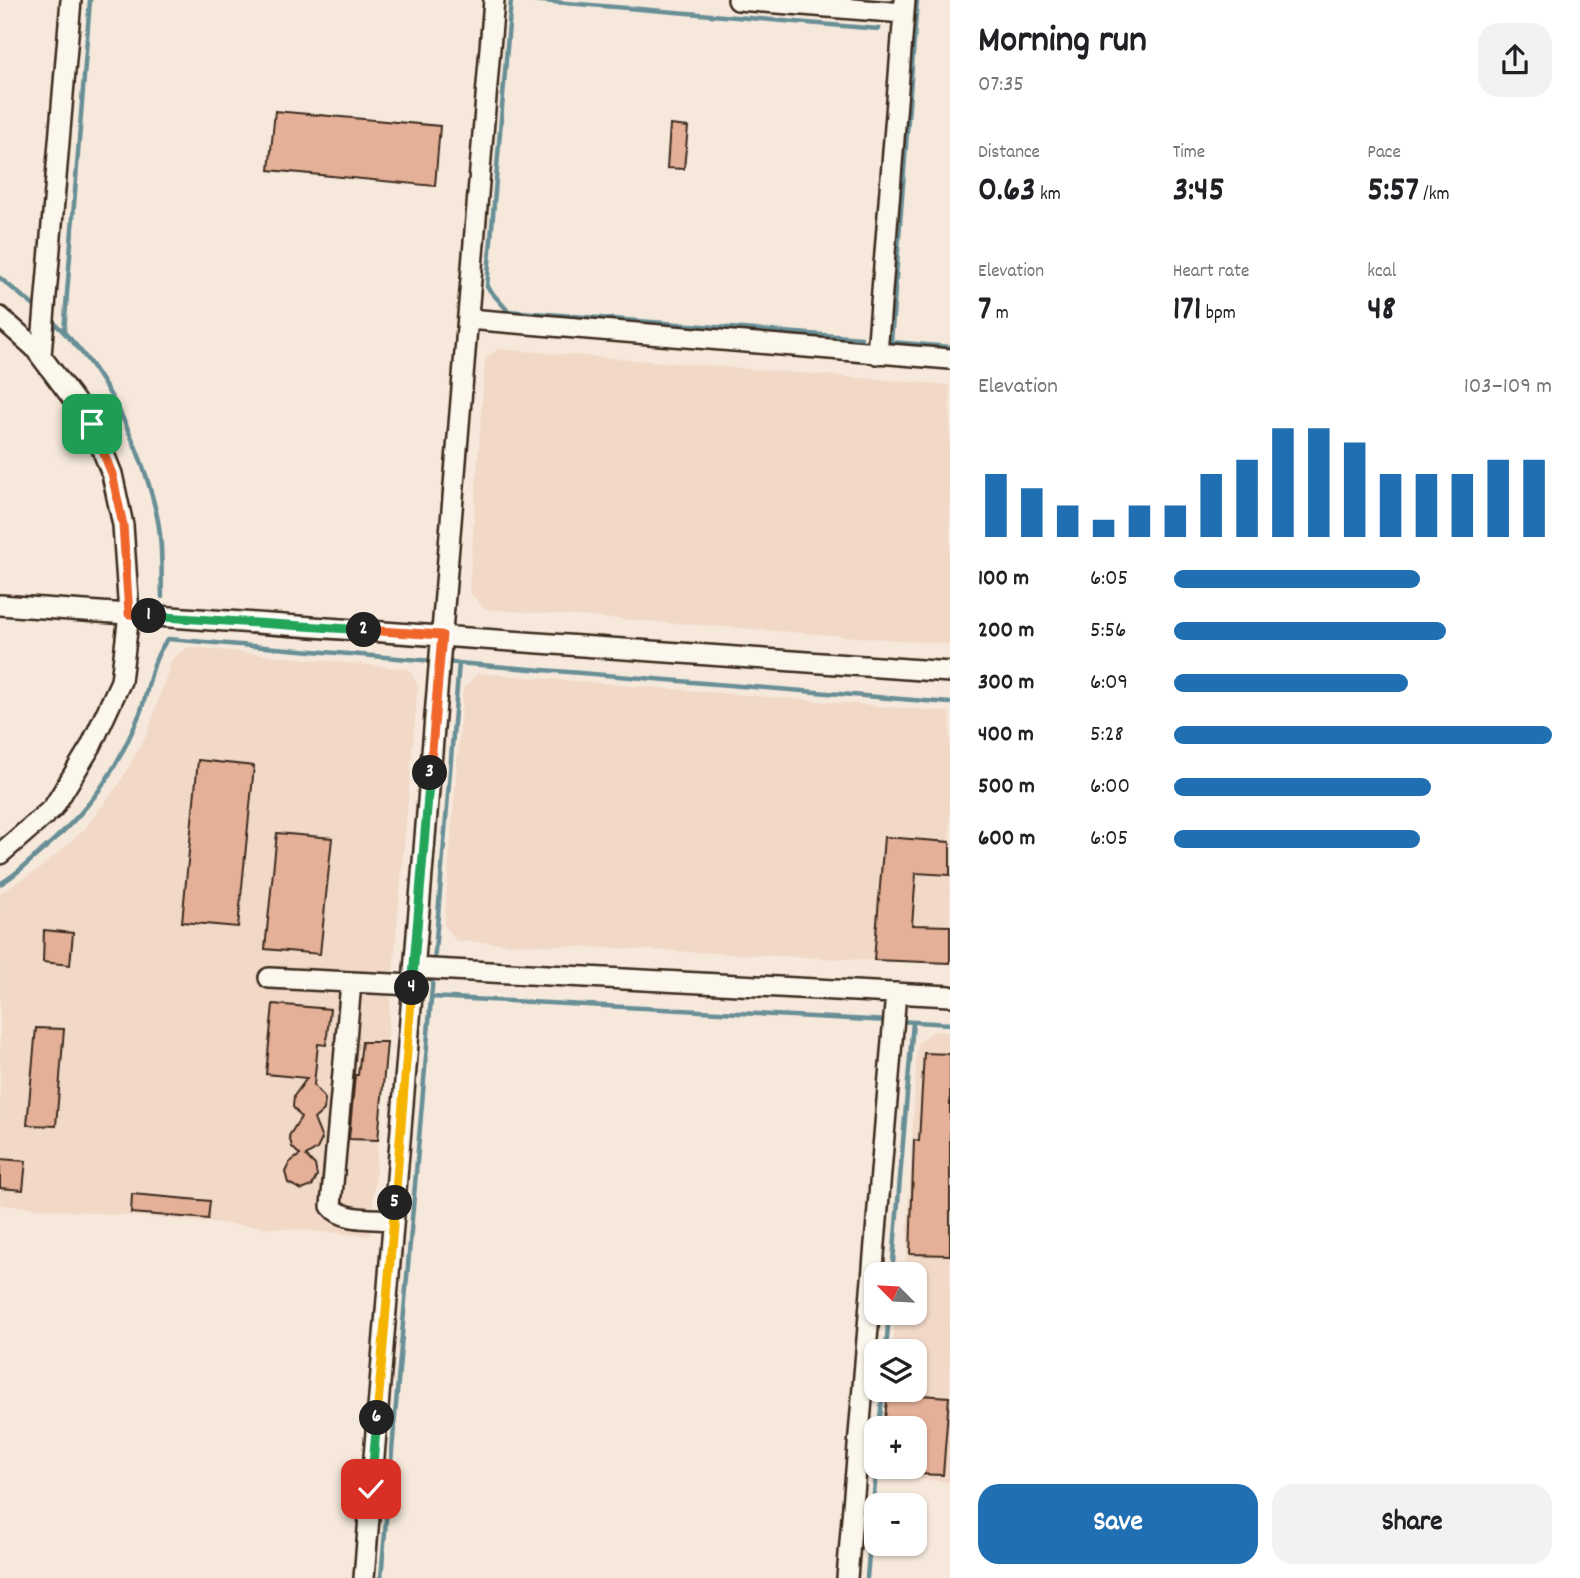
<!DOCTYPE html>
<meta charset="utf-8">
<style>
body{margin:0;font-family:Dekko,sans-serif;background:#f2f2f2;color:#202124;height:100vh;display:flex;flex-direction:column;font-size:26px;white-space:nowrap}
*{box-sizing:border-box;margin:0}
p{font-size:23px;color:#757577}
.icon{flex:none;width:38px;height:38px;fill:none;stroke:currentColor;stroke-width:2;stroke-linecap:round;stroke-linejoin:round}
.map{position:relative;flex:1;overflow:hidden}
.panel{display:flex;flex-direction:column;background:#fff;width:630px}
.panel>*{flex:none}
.needle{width:46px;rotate:294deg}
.buttons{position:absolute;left:864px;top:1262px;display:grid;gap:14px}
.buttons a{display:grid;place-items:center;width:63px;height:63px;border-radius:14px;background:#fff;box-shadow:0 2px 5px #0004;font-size:35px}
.pin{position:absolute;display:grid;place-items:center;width:60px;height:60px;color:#fff;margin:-30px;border-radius:14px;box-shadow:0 4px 10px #0006}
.km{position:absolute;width:35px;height:35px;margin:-18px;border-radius:50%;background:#222;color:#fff;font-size:19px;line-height:35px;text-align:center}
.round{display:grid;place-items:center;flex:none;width:74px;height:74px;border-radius:21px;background:#f2f2f2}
.head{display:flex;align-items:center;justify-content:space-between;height:119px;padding:0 28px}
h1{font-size:38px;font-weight:700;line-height:52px}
.figures{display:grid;grid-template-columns:repeat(3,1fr);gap:10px;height:119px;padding:7px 28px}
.figures div{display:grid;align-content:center}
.figures b{font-size:35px;font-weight:700}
.figures small{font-size:19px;font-weight:400}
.figures p{font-size:19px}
.chart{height:196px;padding:14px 28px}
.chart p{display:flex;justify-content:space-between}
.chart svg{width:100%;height:126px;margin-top:7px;stroke:#1f6fb2;stroke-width:6}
.button{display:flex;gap:14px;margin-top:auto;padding:14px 28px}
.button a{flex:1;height:80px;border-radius:21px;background:#1f6fb2;color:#fff;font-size:28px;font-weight:700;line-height:80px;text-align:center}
.button a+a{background:#f2f2f2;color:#202124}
ul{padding:0 28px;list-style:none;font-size:23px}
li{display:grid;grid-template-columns:112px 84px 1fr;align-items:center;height:52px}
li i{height:18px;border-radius:9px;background:#1f6fb2}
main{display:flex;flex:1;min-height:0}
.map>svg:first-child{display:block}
</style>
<main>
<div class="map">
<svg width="950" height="1578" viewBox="0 0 950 1578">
<rect width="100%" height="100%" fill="#f6e9db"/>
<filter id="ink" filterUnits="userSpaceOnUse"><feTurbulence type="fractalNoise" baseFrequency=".0143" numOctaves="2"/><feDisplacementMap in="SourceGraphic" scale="14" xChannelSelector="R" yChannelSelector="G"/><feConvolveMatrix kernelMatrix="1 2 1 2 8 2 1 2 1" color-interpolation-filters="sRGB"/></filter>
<g filter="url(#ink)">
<path fill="#f1d8c7" d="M498 349 950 385V644L485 609 469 592 485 359Z
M188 647 409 669 418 685 370 1236 0 1205V893L39 869 84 830 119 784 147 734 172 659Z
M478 673 950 712V964L456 941 444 925 463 688Z
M933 1031 950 1032V1482L880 1475V1467L915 1466V1428H884L888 1390H915V1351H892L896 1313 915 1312V1274H899L901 1262H906L917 1044Z"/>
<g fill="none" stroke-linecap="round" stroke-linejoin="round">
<path stroke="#678e96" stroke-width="4.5" d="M511 0 487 287 508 311 861 338
M530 0 879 29
M917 0 891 342 950 347
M0 278 39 310
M51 320C105 367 142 448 157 516 163 542 161 571 162 597
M64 332 90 0
M445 662 950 703
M0 884C14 876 26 865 38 854 89 811 115 775 140 713 150 688 150 660 168 639L433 661
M434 963 459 663
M431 997 890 1021
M898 1021 950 1024
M892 1274 913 1022
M886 1351 889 1312
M879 1428 883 1390
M381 1578 433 976
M867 1578 877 1459"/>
</g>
<path fill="#e4b098" stroke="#3b2a1e" stroke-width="2" d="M275 111 440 126 435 186 269 170Z
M670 125 688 127 684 169 667 168Z
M198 760 254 766 238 927 182 922Z
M277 833 332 838 320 954 265 949Z
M884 837 950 842V875L916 873 912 925 950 926V963L874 960Z
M44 930 73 933 70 965 43 962Z
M273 1004 330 1009 326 1045 318 1044 314 1085 325 1099 324 1110 314 1119 322 1139 317 1149 306 1156 315 1165 317 1176 312 1186 302 1190 288 1183 285 1172 290 1162 300 1155 292 1147 289 1136 301 1117 293 1107 294 1096 307 1078 266 1074Z
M36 1028 64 1029 56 1126 27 1125Z
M362 1042H387L378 1140 349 1139 355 1075H358Z
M924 1053 950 1054V1255L910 1254 914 1140 919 1141Z
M0 1159 26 1161 23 1190 0 1188Z
M132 1194 210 1201 208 1219 131 1213Z
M888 1390H921V1395L949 1397 943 1475 915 1474V1428H884Z"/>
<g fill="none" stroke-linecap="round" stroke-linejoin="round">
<g stroke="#3b2a1e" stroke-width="24">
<path id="minor" d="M738 0 904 13
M0 317 34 347 92 424 112 474 123 525 129 614 121 681 91 746 53 808 0 854
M468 319 950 359
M877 354 905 0
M41 355 71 0
M0 605 950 672
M414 968 950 996
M269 978 413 985
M351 983 331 1206C343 1222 375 1218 393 1220
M364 1578 494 0
M847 1578 896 993"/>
</g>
<use href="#minor" stroke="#fbf7ec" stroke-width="19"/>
</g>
</g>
<g fill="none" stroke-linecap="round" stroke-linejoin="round" filter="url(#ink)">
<g stroke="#fff" stroke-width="14">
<path id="split-1" d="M92 424 112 474 123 525 129 614 149 616"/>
</g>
<g stroke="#fff" stroke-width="14">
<path id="split-2" d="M149 616 364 630"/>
</g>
<g stroke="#fff" stroke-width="14">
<path id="split-3" d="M364 630 442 635 430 773"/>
</g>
<g stroke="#fff" stroke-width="14">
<path id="split-4" d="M412 988 430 773"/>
</g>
<g stroke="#fff" stroke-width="14">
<path id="split-5" d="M395 1203 412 988"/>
</g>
<g stroke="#fff" stroke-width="14">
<path id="split-6" d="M377 1418 395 1203"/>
</g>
<g stroke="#fff" stroke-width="14">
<path id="split-7" d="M371 1489 377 1418"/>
</g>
<use href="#split-1" stroke="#f0652b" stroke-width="9"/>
<use href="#split-2" stroke="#22a559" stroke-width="9"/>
<use href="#split-3" stroke="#f0652b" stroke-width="9"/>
<use href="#split-4" stroke="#22a559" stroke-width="9"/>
<use href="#split-5" stroke="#f5b400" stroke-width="9"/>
<use href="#split-6" stroke="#f5b400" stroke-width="9"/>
<use href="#split-7" stroke="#22a559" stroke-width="9"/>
</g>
</svg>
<div class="buttons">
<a><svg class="needle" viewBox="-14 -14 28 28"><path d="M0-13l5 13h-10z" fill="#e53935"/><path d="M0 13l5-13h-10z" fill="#757577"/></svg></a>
<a><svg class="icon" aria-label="layers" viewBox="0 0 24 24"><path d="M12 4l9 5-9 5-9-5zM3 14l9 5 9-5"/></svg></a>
<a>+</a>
<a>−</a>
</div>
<div class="pin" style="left:92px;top:424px;background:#1e9e55"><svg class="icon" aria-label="arrive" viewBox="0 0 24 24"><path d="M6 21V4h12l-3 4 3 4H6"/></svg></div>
<div class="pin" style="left:371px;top:1489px;background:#d93025"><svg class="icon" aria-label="check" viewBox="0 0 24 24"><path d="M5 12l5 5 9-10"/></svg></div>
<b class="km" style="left:149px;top:616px">1</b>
<b class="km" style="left:364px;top:630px">2</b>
<b class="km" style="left:430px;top:773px">3</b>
<b class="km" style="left:412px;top:988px">4</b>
<b class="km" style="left:395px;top:1203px">5</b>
<b class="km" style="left:377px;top:1418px">6</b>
</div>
<section class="panel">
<div class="head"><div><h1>Morning run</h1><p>07:35</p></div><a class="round"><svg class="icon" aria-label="share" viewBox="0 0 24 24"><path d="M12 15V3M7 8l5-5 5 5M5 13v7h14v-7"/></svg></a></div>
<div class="figures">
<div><p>Distance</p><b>0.63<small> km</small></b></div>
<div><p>Time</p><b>3:45</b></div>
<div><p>Pace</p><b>5:57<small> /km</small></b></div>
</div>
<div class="figures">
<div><p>Elevation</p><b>7<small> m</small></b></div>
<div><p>Heart rate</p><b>171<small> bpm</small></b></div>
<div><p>kcal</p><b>48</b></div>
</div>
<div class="chart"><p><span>Elevation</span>103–109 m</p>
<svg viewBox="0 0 160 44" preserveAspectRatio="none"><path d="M5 44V22M15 44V27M25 44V33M35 44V38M45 44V33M55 44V33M65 44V22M75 44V17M85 44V6M95 44V6M105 44V11M115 44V22M125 44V22M135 44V22M145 44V17M155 44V17"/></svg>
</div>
<ul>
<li><b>100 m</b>6:05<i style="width:65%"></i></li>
<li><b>200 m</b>5:56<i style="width:72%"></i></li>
<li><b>300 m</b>6:09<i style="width:62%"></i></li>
<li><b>400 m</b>5:28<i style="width:100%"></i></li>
<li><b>500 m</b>6:00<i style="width:68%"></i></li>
<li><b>600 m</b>6:05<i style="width:65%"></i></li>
</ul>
<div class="button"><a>Save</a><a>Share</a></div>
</section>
</main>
